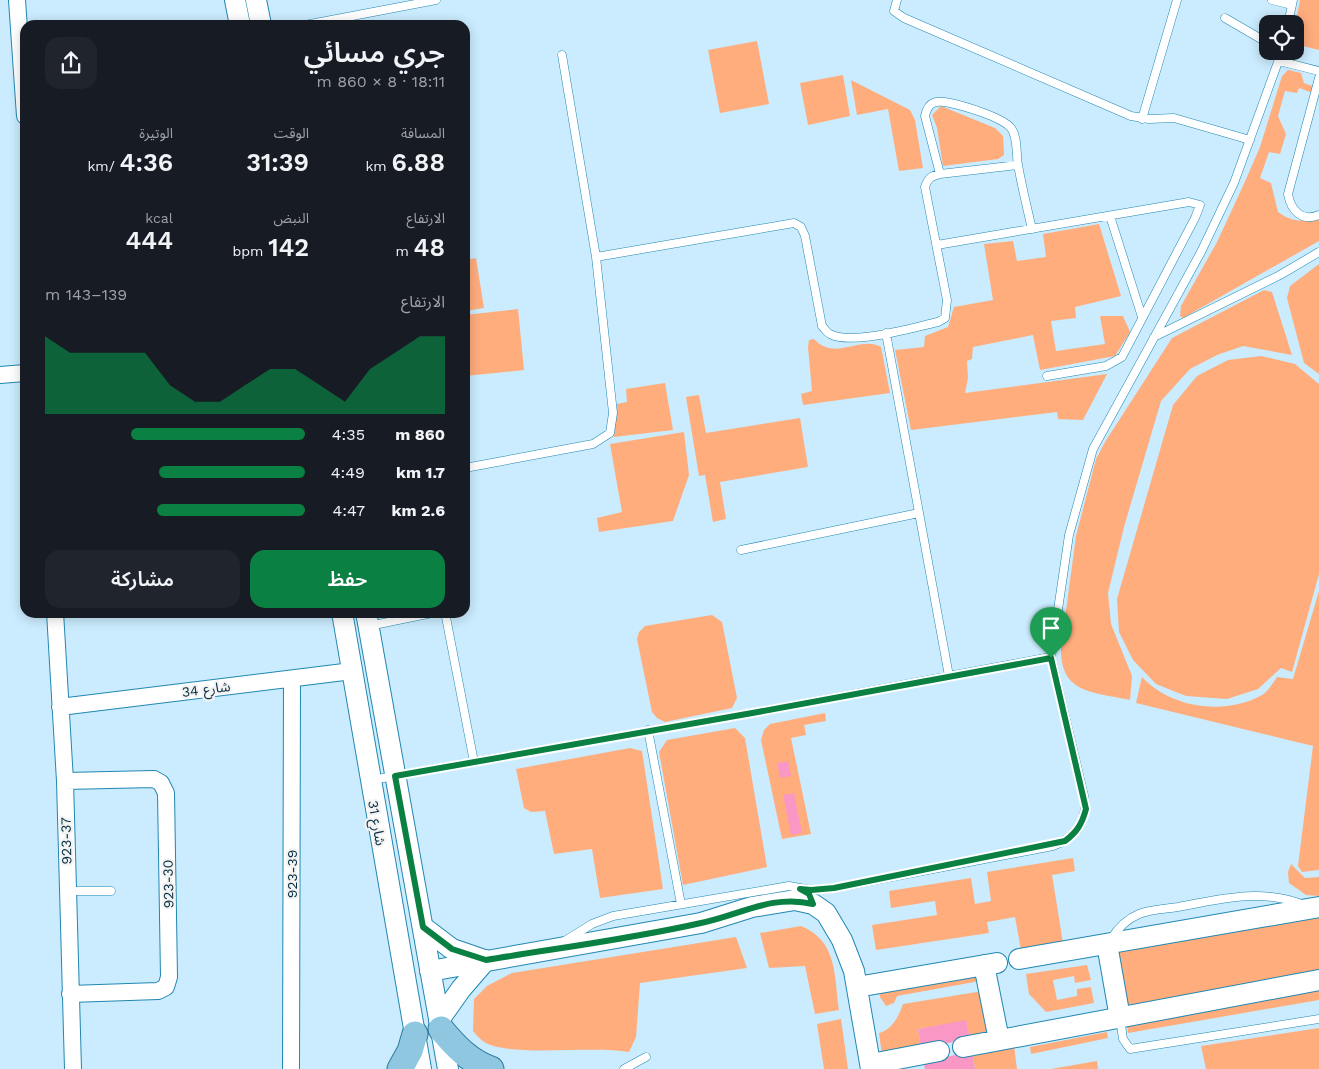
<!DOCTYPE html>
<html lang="ar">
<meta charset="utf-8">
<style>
body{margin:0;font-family:"Work Sans","Noto Sans Arabic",sans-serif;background:#20242c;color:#f1f3f6;direction:rtl;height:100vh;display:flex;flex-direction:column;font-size:19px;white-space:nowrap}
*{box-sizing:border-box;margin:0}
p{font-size:16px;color:#9ea1a6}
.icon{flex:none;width:28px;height:28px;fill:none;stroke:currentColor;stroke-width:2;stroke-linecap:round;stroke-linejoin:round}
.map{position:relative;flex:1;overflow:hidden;direction:ltr}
.drawer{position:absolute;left:20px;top:20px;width:450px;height:598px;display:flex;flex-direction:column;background:#171b24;border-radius:15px;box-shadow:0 2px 12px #0003;direction:rtl}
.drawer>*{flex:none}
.controls{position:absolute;left:1259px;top:15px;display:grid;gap:10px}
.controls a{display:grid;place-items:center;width:45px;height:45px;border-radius:10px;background:#171b24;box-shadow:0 2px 12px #0003;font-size:25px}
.pin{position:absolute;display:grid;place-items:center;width:42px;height:42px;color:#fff;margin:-51px -21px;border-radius:50% 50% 50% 0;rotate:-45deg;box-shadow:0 0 5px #0007}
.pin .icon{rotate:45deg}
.round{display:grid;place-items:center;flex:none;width:52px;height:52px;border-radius:15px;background:#20242c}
.summary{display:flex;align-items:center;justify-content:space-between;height:85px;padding:0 25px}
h1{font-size:28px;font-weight:600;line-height:38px}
.figures{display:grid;grid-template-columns:repeat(3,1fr);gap:8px;height:85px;padding:5px 25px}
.figures div{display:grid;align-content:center}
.figures b{font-size:25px;font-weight:600}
.figures small{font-size:14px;font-weight:400}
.figures p{font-size:14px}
.chart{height:140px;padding:10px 25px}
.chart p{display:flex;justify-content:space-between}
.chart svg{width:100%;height:90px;margin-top:5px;fill:#0b8043;opacity:.7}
.button{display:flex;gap:10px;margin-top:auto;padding:10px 25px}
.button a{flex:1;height:58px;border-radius:15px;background:#0b8043;color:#fff;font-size:20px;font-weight:600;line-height:58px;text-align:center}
.button a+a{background:#20242c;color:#f1f3f6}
ul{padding:0 25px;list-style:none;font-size:16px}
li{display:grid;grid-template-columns:80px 60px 1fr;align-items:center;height:38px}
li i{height:12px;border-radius:6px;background:#0b8043}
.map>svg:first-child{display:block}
</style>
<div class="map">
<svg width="1319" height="1069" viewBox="0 0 1319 1069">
<rect width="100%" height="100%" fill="#caecfe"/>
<path fill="#ffad7d" d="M1300 0H1319V50L1295 44V27Z
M757 41 769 104 720 113 708 50Z
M1288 70 1301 73 1304 83 1315 87 1313 93 1299 88 1297 93 1285 91 1278 116 1286 134 1280 154 1269 152 1260 178 1271 183 1278 212C1292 222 1302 222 1319 218V241L1183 318 1180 316 1181 306 1217 242 1243 186 1260 147 1282 76Z
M843 75 850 116 808 125 800 83Z
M851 80 910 110 915 120 923 168 899 171 888 109 857 115Z
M941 106 995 128 1003 136 1004 155 998 159 943 166 937 128 932 115Z
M1099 224 1121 296 1075 307 1076 318 1051 321 1056 351 1105 344 1100 316H1123L1130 332 1115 356 1040 370 1033 335 973 347 972 359 967 361 968 378 965 393 1107 374 1083 420 1058 419 1057 412 911 430 895 350 924 347 925 336 948 327 954 307 993 300 984 244 1013 241 1017 261 1046 257 1043 234Z
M476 258 484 308 465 311V260Z
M1319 264V374L1304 363 1287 298 1290 286Z
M1264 290 1272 292 1292 355 1243 346 1217 355 1190 369 1161 401 1124 527 1108 593 1111 624 1132 676 1130 700C1094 692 1060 694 1061 648L1076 536 1096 459 1105 442 1172 338Z
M518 309 524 370 465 376V315Z
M814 339C835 362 860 335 881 347L890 393 803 405 801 394 812 391 808 347 809 340Z
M1261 356 1295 364 1319 384V574L1292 672 1281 668 1258 689 1227 699 1186 696 1156 684 1133 660 1119 632 1117 599 1173 405 1197 376 1228 360Z
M665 383 673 430 614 437 617 404 627 402 626 389Z
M699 395 706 433 800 418 808 467 720 482 726 519 713 522 705 475 699 476 686 397Z
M684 432 689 475 673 521 599 532 597 518 622 512 610 444Z
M1319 591V870L1302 872 1298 866 1313 746 1136 703 1142 677C1171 708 1224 716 1262 695 1268 691 1273 683 1277 677L1293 679Z
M712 615 722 622 737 698 732 708 665 722 657 718 652 712 637 639 639 632 645 626Z
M825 713 826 721 804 725 806 735 791 738 811 834 782 839 761 740 764 730 770 724Z
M735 728 745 738 767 867 683 885 659 752 667 740Z
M630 748 642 751 663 889 600 898 592 849 554 854 545 811 531 812 524 808 516 769Z
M1073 858 1075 871 1052 875 1063 943 1021 950 1015 917 987 922 989 933 876 950 872 925 937 915 935 901 891 908 889 891 971 878 975 904 991 901 987 872Z
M1291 864 1305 878 1319 877V896L1306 895 1289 883 1288 872Z
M1319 913V970L1123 1006 1115 949Z
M801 926C838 941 834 976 839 1010L815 1014 805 966 769 968 760 933Z
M736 937 747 968 640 983 636 1037 629 1052C590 1045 513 1058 484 1042 480 1039 476 1035 473 1031L474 999 487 986 512 973Z
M1087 965 1091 980 1075 983 1074 976 1053 980 1057 1000 1077 996V989L1091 987 1094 1003 1046 1012 1029 994 1026 974Z
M973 972 980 981 897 996 894 1003 886 1006 880 997 879 988Z
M1319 990V1000L1128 1033 1127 1025Z
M983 991 990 1035 970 1039 966 1021 918 1029 921 1048 882 1055 879 1033C892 1030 899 1016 903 1004Z
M841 1019 848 1069H824L817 1024Z
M1319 1028V1069H1206L1201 1046Z
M1107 1032 1108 1038 1031 1054 1030 1047Z
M1014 1046 1017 1069H975L972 1052Z
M1097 1061 1098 1069H1051Z"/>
<path fill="#fa97c5" d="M788 761 791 776 780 778 777 763Z
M794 793 802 833 791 835 783 795Z
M966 1020 970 1039 921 1048 918 1029Z
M972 1052 975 1069H925L923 1061Z"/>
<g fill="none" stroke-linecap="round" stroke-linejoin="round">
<g stroke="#2187b1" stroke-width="9">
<path id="service" d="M897 0 894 11 904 18 1131 116 1149 119 1174 118 1250 140
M1272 0 1292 5
M1225 18 1268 43
M1288 24 1293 0
M305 25 436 0
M562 55 596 257 794 223 801 227 805 236 822 326C825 329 827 333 830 334 851 346 914 327 938 322L945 318 947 300 925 187C928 178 931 176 940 174L1018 165
M1279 61 1319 71
M1319 78 1288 194C1291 211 1302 222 1319 215
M1142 119 1177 0
M940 174 925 116C928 101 937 100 950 103 964 106 1002 117 1011 128 1018 137 1016 154 1018 165 1022 187 1027 208 1032 229
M1110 216 1142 317
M937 245 1189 202 1200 205 1195 218 1122 357 1106 366 1047 376
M886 333 949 676
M1154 337 1280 275 1319 252
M465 468 593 444 610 433 613 413 596 257
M741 550 919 513
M445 612 474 762
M369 626 437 612
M648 730 681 904
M372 780 758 712 1051 657
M67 891H111
M1111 939C1118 928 1127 919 1139 914 1151 909 1166 909 1178 907 1220 899 1263 888 1304 905
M563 942 592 924 613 916 789 886 811 890 834 888 1053 846C1077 837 1088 822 1084 796L1051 657 1069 535 1093 449 1201 252 1234 183 1282 51
M1120 1018 1123 1039 1130 1049 1319 1019
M624 1069 646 1057"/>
</g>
<g stroke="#2187b1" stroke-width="18">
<path id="minor" d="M17 0 25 116
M0 375 25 373
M55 612 65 781 73 1069
M60 707 352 671
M65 781 154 779 161 783 166 793 169 977 166 987 158 991 70 994
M291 1069 292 679"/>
</g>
<g stroke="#2187b1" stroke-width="22">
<path id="tertiary" d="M235 0 240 25
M256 0 261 25
M342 612 421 1069
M366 612 448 1069
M423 927 452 949 484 960
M1107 944 1120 1018
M1019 959 1319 907
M984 965 999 1040
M430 971 701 923 752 907 795 900 813 904 826 913 842 940 854 971 871 1069
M857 987 997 963
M439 1020 461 989 486 960
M963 1047 1319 980
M871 1064 939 1051"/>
</g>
<g stroke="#2e7a9c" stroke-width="27">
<path id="primary" d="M441 1029C455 1046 470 1062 491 1069
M400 1069 410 1051 415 1034"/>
</g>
<use href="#service" stroke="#fff" stroke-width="8"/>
<use href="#minor" stroke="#fff" stroke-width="16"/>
<use href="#tertiary" stroke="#fff" stroke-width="20"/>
<use href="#primary" stroke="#8fc7e1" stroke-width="25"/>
</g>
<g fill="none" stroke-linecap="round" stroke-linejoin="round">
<g stroke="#fff" stroke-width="10">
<path id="route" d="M1051 658 1086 809C1082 824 1077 832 1065 841L834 888 811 890 800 889 809 894 813 904C772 894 740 915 701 923 631 939 558 948 486 960L452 949 423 927 395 776 758 712Z"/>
</g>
<use href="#route" stroke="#0b8043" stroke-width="6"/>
</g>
<g text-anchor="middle" stroke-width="4.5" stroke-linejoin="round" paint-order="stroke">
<g font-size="14" fill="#052f41" stroke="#f3f3f3">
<text transform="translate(206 689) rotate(-7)" y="5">شارع 34</text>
<text transform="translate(377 823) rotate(80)" y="5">شارع 31</text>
<text transform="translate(66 841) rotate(-91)" y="5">923-37</text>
<text transform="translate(292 874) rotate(-90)" y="5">923-39</text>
<text transform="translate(168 884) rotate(-91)" y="5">923-30</text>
</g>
</g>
</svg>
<div class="controls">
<a><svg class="icon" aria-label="locate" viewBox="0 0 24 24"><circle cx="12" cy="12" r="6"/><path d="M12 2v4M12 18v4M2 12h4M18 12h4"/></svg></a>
</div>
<div class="pin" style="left:1051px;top:658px;background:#1e9e55"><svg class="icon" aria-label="arrive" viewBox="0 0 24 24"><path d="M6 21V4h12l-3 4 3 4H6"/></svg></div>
<section class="drawer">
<div class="summary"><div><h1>جري مسائي</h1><p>18:11 · 8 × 860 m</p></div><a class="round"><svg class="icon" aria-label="share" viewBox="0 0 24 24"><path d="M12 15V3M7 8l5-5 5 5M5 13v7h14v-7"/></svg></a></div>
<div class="figures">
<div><p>المسافة</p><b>6.88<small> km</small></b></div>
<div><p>الوقت</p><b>31:39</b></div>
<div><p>الوتيرة</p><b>4:36<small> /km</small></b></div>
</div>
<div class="figures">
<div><p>الارتفاع</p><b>48<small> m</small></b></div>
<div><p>النبض</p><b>142<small> bpm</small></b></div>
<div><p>kcal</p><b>444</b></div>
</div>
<div class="chart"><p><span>الارتفاع</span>139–143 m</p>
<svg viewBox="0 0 160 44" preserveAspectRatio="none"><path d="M0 44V6L10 14L20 14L30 14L40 14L50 30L60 38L70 38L80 30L90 22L100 22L110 30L120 38L130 22L140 14L150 6L160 6V44z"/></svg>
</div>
<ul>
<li><b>860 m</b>4:35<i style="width:67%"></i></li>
<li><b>1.7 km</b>4:49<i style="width:56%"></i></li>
<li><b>2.6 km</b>4:47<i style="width:57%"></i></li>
</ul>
<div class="button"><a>حفظ</a><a>مشاركة</a></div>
</section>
</div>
